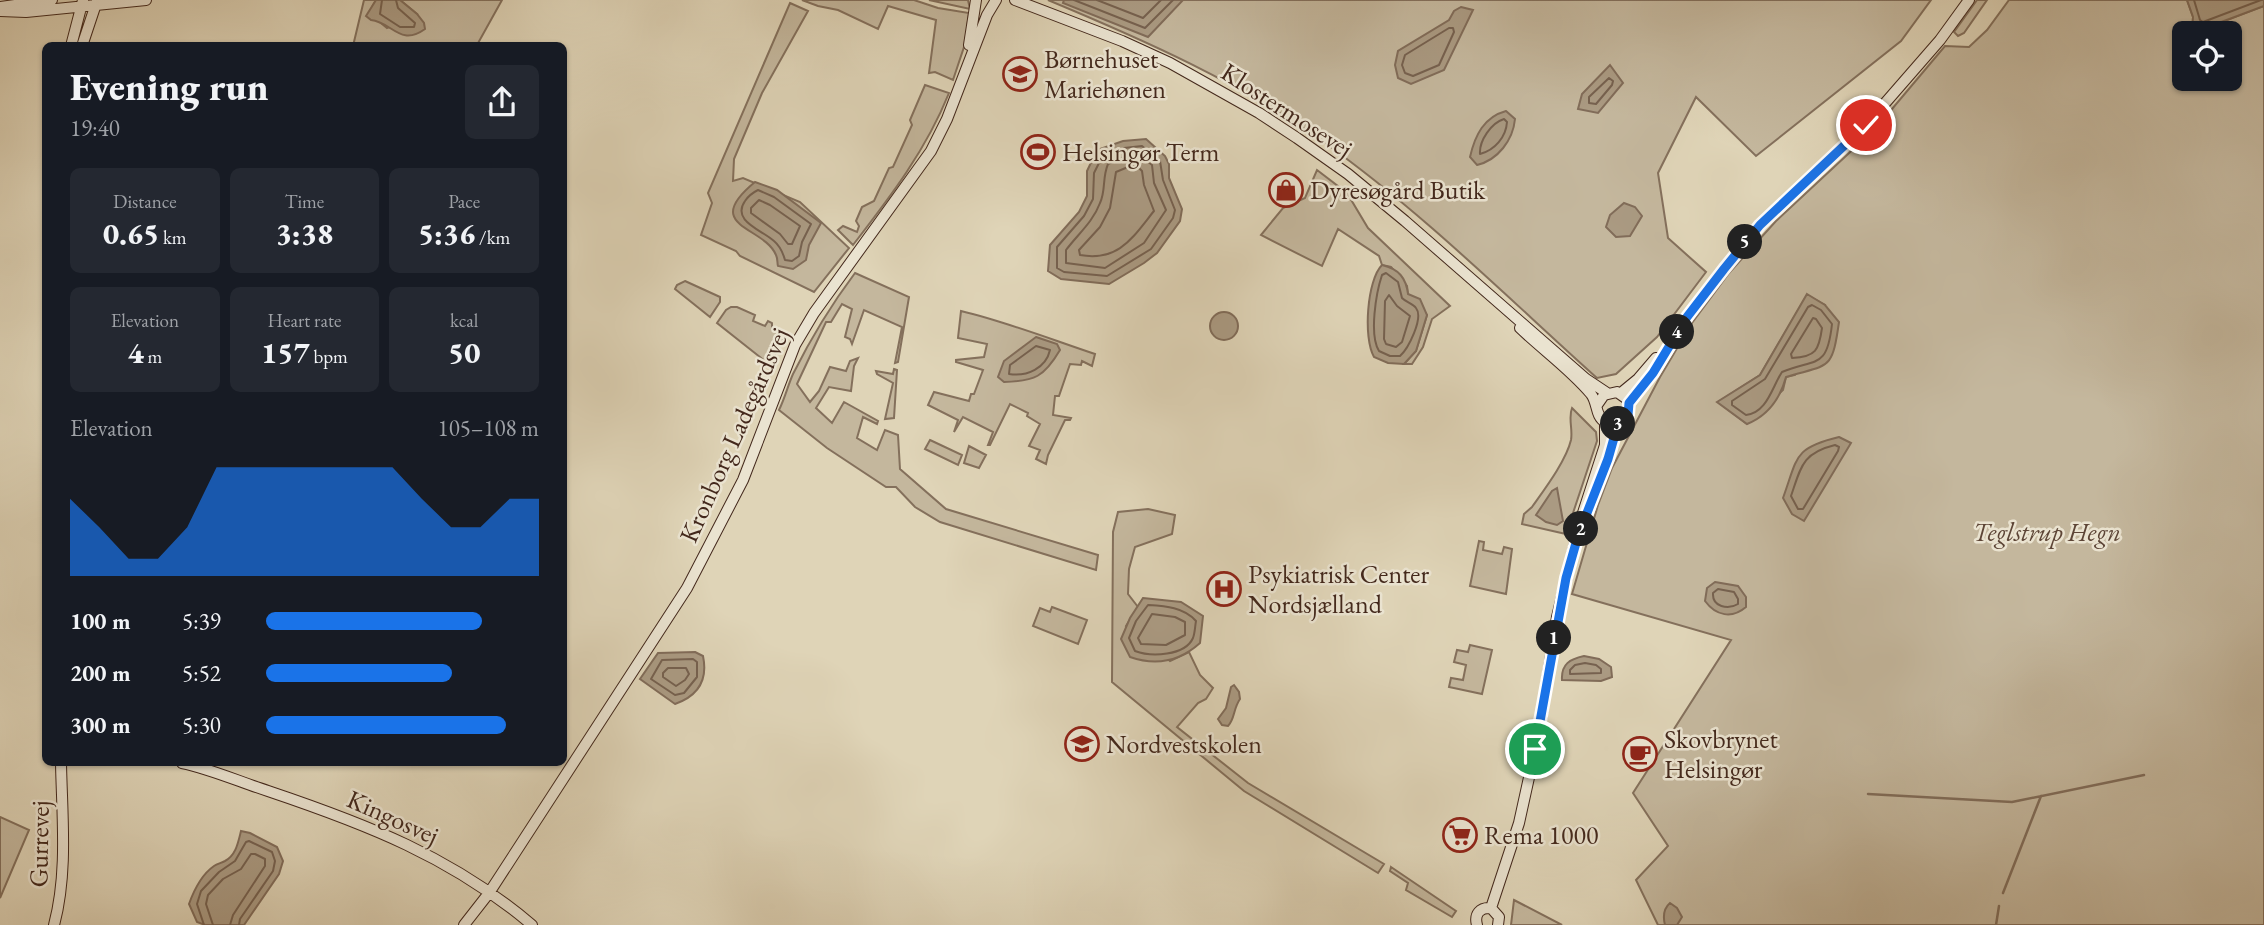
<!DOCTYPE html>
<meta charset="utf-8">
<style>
body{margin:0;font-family:"EB Garamond",serif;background:#242831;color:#f1f3f6;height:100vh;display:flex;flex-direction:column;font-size:26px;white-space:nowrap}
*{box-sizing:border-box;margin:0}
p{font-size:23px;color:#9ea1a6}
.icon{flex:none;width:38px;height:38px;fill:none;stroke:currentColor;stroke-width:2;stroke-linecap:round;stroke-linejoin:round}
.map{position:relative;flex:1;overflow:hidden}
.drawer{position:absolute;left:42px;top:42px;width:525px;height:724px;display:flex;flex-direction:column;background:#171b24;border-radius:10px;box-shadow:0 2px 5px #0004}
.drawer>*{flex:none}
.tools{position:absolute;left:2172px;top:21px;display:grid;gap:14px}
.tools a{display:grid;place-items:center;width:70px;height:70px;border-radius:10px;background:#171b24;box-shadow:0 2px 5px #0004;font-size:35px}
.pin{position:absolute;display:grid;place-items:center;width:60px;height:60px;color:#fff;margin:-30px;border:4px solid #fff;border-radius:50%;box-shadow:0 2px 7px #0007}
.km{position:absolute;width:35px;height:35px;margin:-18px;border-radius:50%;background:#222;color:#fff;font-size:19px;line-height:35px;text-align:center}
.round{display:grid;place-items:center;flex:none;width:74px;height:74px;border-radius:10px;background:#242831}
.headline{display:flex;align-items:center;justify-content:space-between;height:119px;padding:0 28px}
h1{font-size:38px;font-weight:800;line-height:52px}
.metrics{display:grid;grid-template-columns:repeat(3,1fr);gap:10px;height:119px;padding:7px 28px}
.metrics div{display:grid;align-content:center;border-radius:10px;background:#242831;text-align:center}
.metrics b{font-size:30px;font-weight:800}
.metrics small{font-size:19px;font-weight:400}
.metrics p{font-size:19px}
.chart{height:196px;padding:14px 28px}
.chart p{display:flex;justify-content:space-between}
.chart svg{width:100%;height:126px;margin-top:7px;fill:#1a73e8;opacity:.7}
ul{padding:0 28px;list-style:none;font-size:23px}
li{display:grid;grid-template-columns:112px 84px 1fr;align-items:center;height:52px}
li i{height:18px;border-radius:9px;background:#1a73e8}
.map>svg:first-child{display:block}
</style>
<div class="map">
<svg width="2264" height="925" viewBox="0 0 2264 925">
<rect width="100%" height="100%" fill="#dfd4b7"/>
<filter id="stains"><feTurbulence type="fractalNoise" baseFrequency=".00286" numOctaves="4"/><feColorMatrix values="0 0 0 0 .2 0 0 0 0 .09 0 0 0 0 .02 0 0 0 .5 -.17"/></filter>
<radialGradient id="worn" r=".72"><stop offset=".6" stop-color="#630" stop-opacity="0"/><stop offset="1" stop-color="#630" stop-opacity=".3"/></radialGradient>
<path fill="#c4b79d" stroke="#84705c" stroke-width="2" fill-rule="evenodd" d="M364 0H376L372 7 376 19 387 28 417 14 400 0H502L477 45 353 46Z
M802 0H914L938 8 969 13 965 44 953 80 935 72 929 73 936 20 888 6 878 29 838 10 818 6Z
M929 0H968L970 9Z
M1048 0H1931L1901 41 1756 156 1696 97 1658 173 1668 238 1706 272 1657 337 1616 374 1597 378C1508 298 1422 212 1325 143 1239 82 1144 40 1048 0Z
M1977 0H1987L1964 33 1958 36 1954 32Z
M2009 0H2187L2193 17 2192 33H2184V79H2230V33H2193L2264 6V925H1658L1636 880 1668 846 1633 793 1731 640 1572 594 1598 505 1612 468 1660 377 1692 323 1729 273 1776 221 1876 128 1945 46 1969 47 1987 30ZM1807 295 1825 305 1795 375 1786 377 1783 390 1747 424 1718 402 1760 375Z
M790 3 808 11 762 93 734 159 733 181 743 178 800 202 849 248 814 292 740 256 736 251 701 235 712 203 708 193Z
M925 85 949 93C926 150 891 196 853 245L838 230 843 226 857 232 859 226 856 221 862 207 874 201 889 168 893 167 912 125 910 120Z
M1317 170 1347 193 1368 228 1450 306 1432 319 1423 347 1412 364H1404L1416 351 1427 315 1408 294 1407 286 1391 267 1382 265 1379 256 1338 229 1322 266 1261 235 1283 208 1305 198Z
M855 273 909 297 898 362 895 363 902 327 864 310 852 344 850 339 845 337 852 309 842 304 831 322H826L797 384 810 402 819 391 830 367 846 371 850 361 858 358 854 366 851 391 829 387 816 408 832 423 844 402 878 421 877 424 863 417 857 438 877 450 885 430 898 435 900 469 946 509 1098 555 1096 570 940 522 915 507 896 487H886L827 448 779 410C785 398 788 385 793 374 811 338 831 305 855 273Z
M685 281 720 297V302L710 317 675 289 677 285Z
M731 307H737L755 315 753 321 765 326 768 321 772 323V330L784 335 770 365 717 323 726 310Z
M961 311C1007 322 1050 339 1095 354L1092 366 1082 361 1081 365 1070 364 1059 396H1055L1053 415 1071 418 1070 420H1065L1048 455 1046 464 1036 459 1040 450 1029 446 1040 424 1027 416 1028 413 1010 404 990 445H988L993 432 963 417 954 432 958 420 928 405 934 392 969 401 971 394H974L983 370 956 362V360L984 357 987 344 958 338Z
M894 369 897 370 894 418 885 419 893 383 877 374 876 371 893 374Z
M1572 408 1596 432 1597 441 1566 534 1522 524 1524 514 1532 507C1544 490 1566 461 1571 440 1573 429 1568 418 1572 408Z
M930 440 962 455 958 465 925 449Z
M969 446 986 455 979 468 964 463Z
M1148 509 1175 515 1172 534 1135 547 1129 569 1128 594 1138 607 1126 626 1170 661 1189 652 1200 675 1213 688 1206 699 1198 703 1177 727 1248 783 1384 864 1378 873 1244 791 1112 682 1113 532 1118 512Z
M1479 541 1484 542 1483 550 1502 554 1504 547 1512 549 1506 594 1470 586Z
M1052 607 1087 620 1078 644 1033 626 1040 608 1050 612Z
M1470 645 1492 650 1482 694 1449 687 1451 678 1463 680 1466 665 1454 662 1457 650 1468 652Z
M0 817 29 830 0 898Z
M1391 867 1456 911 1452 917 1406 890 1408 883 1390 871Z
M1514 900 1562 925H1511Z"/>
<path fill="#aa9a82" stroke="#816c59" stroke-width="2" d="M376 0H400L417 14 424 23 425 29C400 47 392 22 371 20L366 16Z
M1064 0H1183L1148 37 1063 3Z
M2187 0H2264V6L2192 33 2193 17Z
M1461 7 1473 10 1444 70 1411 84 1398 78 1395 65 1398 51 1449 20 1454 11Z
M1610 65 1623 83 1598 113 1578 109 1582 94Z
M1506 111 1515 119C1513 140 1498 160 1477 165L1470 157C1475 135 1484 117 1506 111Z
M1146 139 1165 156 1169 164V178L1182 209 1180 221 1157 253 1144 263 1109 284 1061 279 1048 271 1050 245 1079 212 1087 196V171L1097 150 1123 141Z
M755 182 777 190 821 223 809 245 806 260 793 269 778 266C777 263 778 259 776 255 764 226 700 227 755 182Z
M1624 203 1635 207 1642 216 1630 236 1616 237 1606 227 1610 215Z
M1382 265C1399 269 1406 278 1408 294L1420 299 1427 315 1416 351 1404 364 1388 363 1374 357C1363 338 1367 280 1382 265Z
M1807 294 1825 305 1839 322C1832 372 1829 364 1786 377 1780 399 1767 416 1747 424L1717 402 1760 375Z
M1210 326a14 14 0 1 1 28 0a14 14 0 1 1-28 0Z
M1036 337 1057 344 1060 350C1044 377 1035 381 1004 382L998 377 1004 361Z
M1839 437 1851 443 1804 521 1792 514 1783 498C1798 457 1793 448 1839 437Z
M1557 488 1563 521 1557 525 1546 522 1536 515 1552 491Z
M1715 582 1738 586 1746 597V607C1732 619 1716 616 1705 601L1707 588Z
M1143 598 1181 602 1203 616 1200 643C1180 661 1156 666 1130 657L1121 639 1130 618Z
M695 652 703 656C708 680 698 696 675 704L640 679 658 653Z
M1584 656 1599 659 1611 667 1612 677 1601 681 1562 680C1561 664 1570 659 1584 656Z
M1234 685 1239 692 1240 699C1233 709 1235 719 1228 726L1222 725 1218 719 1226 708 1231 687Z
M241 831 250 833 277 847 283 861 279 874 244 925H205L197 922 189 904C194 890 201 875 214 866 217 864 221 863 225 861 236 855 238 843 241 831Z
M1670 903 1677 908 1682 917 1677 925H1665C1663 917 1663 909 1670 903Z"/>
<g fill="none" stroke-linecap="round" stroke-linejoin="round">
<path stroke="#76614f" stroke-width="2" d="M382 0 380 14 400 27H414L415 23 398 8 396 0
M1074 0 1145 28 1173 0
M1097 0 1143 18 1161 0
M2194 0 2200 20 2203 22 2261 0
M1449 28H1453L1454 32 1439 65 1413 76 1405 73 1402 65 1405 55Z
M1609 78 1613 81 1612 85 1596 104 1589 103V97Z
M1504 119 1507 122C1506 137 1495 150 1480 154 1479 141 1491 123 1504 119Z
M1142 146 1160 161 1163 180 1175 210 1173 218 1151 249 1107 276 1064 272 1057 268V247L1084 216 1093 199 1094 173 1102 157 1124 148Z
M1126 156 1140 155 1152 165 1154 183 1166 210 1144 243 1105 268 1066 263V250C1078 234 1093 222 1100 203 1106 190 1102 178 1108 164Z
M1128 167 1137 166 1142 171 1144 185 1154 211C1133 237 1119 262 1080 255L1079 250 1100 227 1110 208 1116 172Z
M758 190 774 197 811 224 802 242 799 256 792 261 785 260C783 253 780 246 774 241 762 230 731 221 745 201 749 195 752 193 758 190Z
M759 200 770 205 800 226 792 244H788L780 234 751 213V208Z
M1386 273 1398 282 1402 298C1406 302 1413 304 1416 308 1424 318 1408 349 1400 356H1390L1379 351C1369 335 1376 293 1382 275Z
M1389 295 1397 306 1410 316 1402 342 1396 347 1386 344 1384 339 1385 301Z
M1812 305 1821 310 1832 324C1827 370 1816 358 1782 372 1772 387 1767 413 1746 415L1732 405V401L1765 379 1808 307Z
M1813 318 1816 319 1822 328C1819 350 1816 357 1792 358L1791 354Z
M1036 346 1050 350C1046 368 1027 377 1009 374L1010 365Z
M1835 445 1839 447 1838 451 1803 509H1798L1791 496C1801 467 1802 453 1835 445Z
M1718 589 1734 592 1738 599V604C1728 610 1712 607 1713 593Z
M1148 605C1165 606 1184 607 1196 621 1195 626 1195 633 1193 638 1185 656 1151 657 1135 651L1129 638 1136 621Z
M1152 614 1175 617 1185 622V635L1166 645 1141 644 1138 638Z
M693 659 697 662V677L684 693 675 695 651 679 662 660Z
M1585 663 1596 665 1601 669V673L1570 674V670L1575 665Z
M668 668H686L689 674 685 680 676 686 663 677V673Z
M204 925 197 904 201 891 219 872 235 861 246 842 249 841 272 852 275 861 273 871 240 919 239 925
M213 925 206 904 208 895 223 879 241 869 251 854H255L265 859V866L233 915 230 925"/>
<path stroke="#816c59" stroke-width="2.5" d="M1868 794 2012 802 2144 775
M2003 893 2041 796
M1996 925 1999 906"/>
<g stroke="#43281c" stroke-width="12">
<path id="secondary" d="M1015 0 1122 41 1170 63 1259 113 1297 138 1348 174 1405 221 1586 379 1607 393
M0 7 52 0
M0 11 26 12 146 0
M969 45 976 0
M71 46 83 0
M82 46 97 1
M1520 328C1543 350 1571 370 1591 394 1598 403 1595 416 1605 422 1622 431 1633 413 1627 399L1617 392 1604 395 1597 405
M1621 393 1638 379 1656 358
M1629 403 1653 373 1687 317 1755 230 1866 125 1940 40 1969 0
M1603 473 1618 424
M182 763C211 769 240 782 268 791 366 824 452 857 532 925
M1491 908 1519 823 1539 732 1557 617 1581 519 1605 445V422
M1491 908 1499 917 1498 925
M54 925C68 873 62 816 61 763
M464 925 489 893 687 588 743 480 795 345 814 313 931 151 947 119 987 15 996 0
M1477 925C1474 914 1480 907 1491 908"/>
</g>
<use href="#secondary" stroke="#eae3d0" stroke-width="10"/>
</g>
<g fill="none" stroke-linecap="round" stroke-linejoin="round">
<g stroke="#fff" stroke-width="14">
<path id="route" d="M1535 749 1566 578 1578 536 1608 459 1618 424 1628 415 1629 403 1653 373 1687 317 1724 269 1760 225 1866 125"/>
</g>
<use href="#route" stroke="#1a73e8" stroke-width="9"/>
</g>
<defs>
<g id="school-ring" transform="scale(1.75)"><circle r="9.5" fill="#eae3d0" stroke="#8f2418" stroke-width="1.5"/><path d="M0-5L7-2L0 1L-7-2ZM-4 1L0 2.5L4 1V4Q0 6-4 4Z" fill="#8f2418"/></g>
<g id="stadium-ring" transform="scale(1.75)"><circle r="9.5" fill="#eae3d0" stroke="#8f2418" stroke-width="1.5"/><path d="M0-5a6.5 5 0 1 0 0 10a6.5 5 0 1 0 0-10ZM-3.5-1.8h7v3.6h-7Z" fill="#8f2418"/></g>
<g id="shop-ring" transform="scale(1.75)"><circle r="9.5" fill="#eae3d0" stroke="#8f2418" stroke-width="1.5"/><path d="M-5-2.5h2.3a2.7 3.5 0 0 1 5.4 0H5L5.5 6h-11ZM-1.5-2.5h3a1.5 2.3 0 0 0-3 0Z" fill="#8f2418"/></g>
<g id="hospital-ring" transform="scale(1.75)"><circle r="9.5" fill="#eae3d0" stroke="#8f2418" stroke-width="1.5"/><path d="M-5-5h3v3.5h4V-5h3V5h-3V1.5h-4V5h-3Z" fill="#8f2418"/></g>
<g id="cafe-ring" transform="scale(1.75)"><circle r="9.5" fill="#eae3d0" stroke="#8f2418" stroke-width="1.5"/><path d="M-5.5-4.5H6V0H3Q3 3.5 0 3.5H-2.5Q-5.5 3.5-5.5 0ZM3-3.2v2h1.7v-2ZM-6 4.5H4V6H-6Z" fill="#8f2418"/></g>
<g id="supermarket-ring" transform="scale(1.75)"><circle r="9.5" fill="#eae3d0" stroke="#8f2418" stroke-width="1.5"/><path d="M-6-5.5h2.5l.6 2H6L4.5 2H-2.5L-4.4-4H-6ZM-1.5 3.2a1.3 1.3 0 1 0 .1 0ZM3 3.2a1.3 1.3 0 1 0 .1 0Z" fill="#8f2418"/></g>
</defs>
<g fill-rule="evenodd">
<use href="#school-ring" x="1020" y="74"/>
<use href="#stadium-ring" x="1038" y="152"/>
<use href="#shop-ring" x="1286" y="190"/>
<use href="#hospital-ring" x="1224" y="589"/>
<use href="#school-ring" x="1082" y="744"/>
<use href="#cafe-ring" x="1640" y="754"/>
<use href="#supermarket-ring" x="1460" y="835"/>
</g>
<g text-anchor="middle" stroke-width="5" stroke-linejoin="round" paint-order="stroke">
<g font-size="26" fill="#43281c" stroke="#eae3d0" text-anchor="start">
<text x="1044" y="68">Børnehuset<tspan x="1044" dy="30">Mariehønen</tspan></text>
<text x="1062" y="161">Helsingør Term</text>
<text x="1310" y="199">Dyresøgård Butik</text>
<text x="1248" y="583">Psykiatrisk Center<tspan x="1248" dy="30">Nordsjælland</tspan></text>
<text x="1664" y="748">Skovbrynet<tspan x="1664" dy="30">Helsingør</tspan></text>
<text x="1106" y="753">Nordvestskolen</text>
<text x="1484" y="844">Rema 1000</text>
</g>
<g font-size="26" fill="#43281c" stroke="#eae3d0">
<text transform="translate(1287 110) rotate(33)" y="9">Klostermosevej</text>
<text transform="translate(734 435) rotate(-66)" y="9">Kronborg Ladegårdsvej</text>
<text transform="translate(393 817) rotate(24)" y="9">Kingosvej</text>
<text transform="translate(39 844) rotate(-89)" y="9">Gurrevej</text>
</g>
<g font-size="26" font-style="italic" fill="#5d4536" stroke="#eae3d0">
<text x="2047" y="541">Teglstrup Hegn</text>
</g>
</g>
<rect width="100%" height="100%" filter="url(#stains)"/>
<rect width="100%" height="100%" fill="url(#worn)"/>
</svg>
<div class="tools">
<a><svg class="icon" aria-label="locate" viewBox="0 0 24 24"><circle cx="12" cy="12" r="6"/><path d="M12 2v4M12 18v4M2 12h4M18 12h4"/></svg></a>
</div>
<div class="pin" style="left:1535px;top:749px;background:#1e9e55"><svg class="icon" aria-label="arrive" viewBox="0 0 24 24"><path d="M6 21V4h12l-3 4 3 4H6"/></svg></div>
<div class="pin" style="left:1866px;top:125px;background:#d93025"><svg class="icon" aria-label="check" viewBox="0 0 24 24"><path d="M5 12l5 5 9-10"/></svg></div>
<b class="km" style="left:1554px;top:638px">1</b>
<b class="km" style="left:1581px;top:529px">2</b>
<b class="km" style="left:1618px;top:424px">3</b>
<b class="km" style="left:1677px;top:332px">4</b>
<b class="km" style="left:1745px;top:242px">5</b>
<section class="drawer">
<div class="headline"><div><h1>Evening run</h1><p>19:40</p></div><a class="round"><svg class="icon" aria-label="share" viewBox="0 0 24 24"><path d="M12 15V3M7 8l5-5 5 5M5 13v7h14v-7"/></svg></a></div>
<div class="metrics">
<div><p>Distance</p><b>0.65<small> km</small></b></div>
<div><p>Time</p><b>3:38</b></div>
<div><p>Pace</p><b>5:36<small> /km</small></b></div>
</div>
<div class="metrics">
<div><p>Elevation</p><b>4<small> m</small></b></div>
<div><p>Heart rate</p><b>157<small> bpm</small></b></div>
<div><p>kcal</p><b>50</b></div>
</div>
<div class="chart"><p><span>Elevation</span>105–108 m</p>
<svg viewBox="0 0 160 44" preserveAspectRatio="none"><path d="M0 44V17L10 27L20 38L30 38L40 27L50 6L60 6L70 6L80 6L90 6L100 6L110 6L120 17L130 27L140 27L150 17L160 17V44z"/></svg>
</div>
<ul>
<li><b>100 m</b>5:39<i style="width:79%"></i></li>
<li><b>200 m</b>5:52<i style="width:68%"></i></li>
<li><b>300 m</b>5:30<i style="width:88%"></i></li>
</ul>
</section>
</div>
